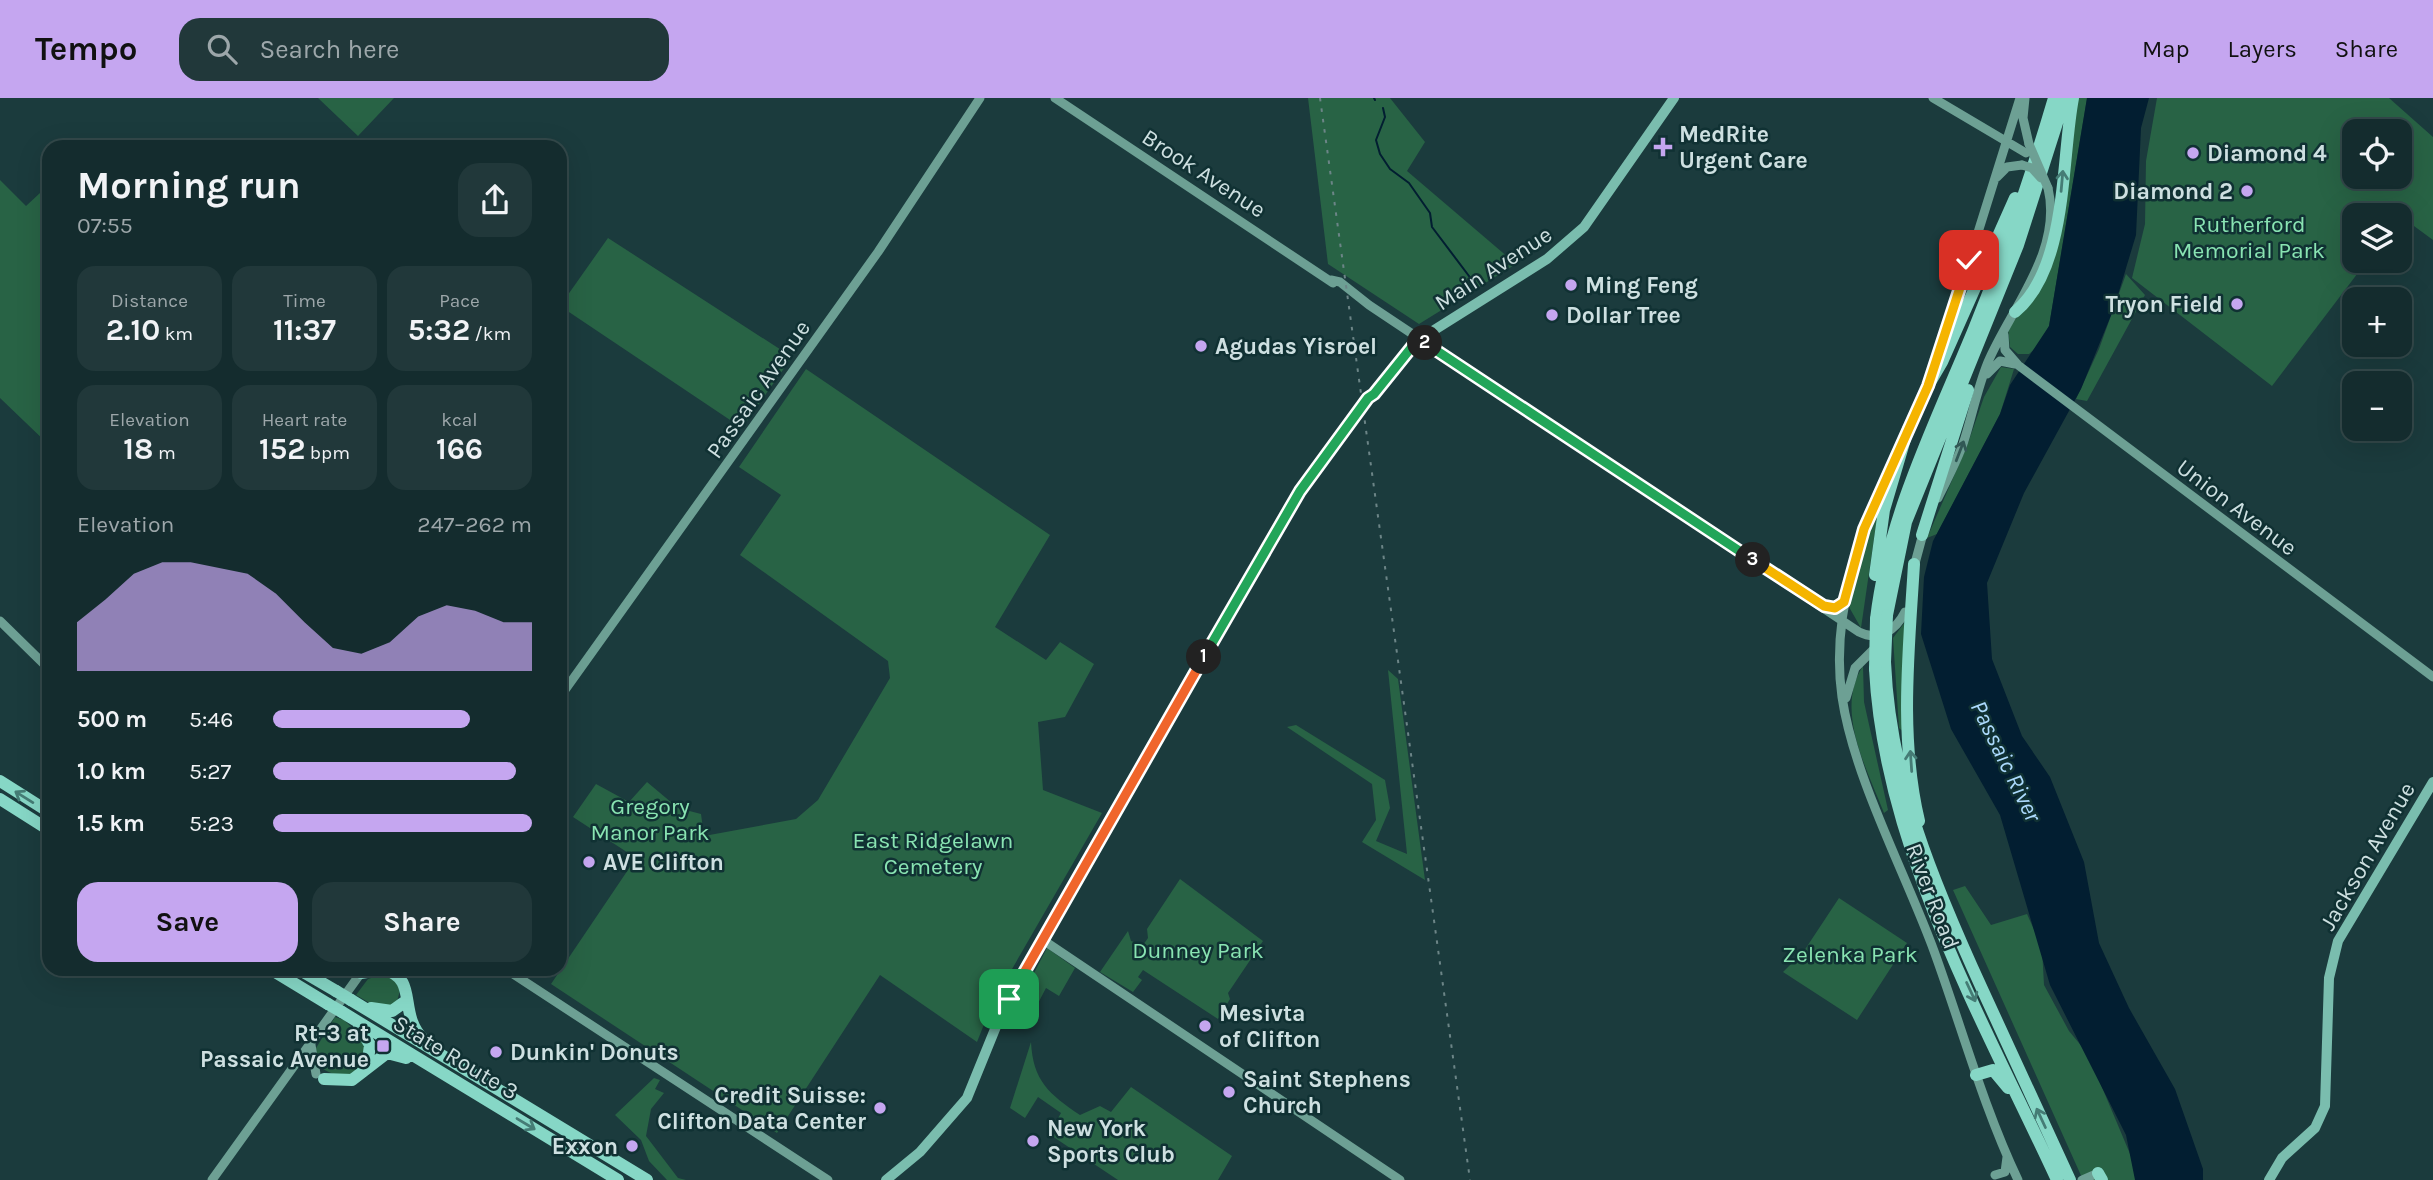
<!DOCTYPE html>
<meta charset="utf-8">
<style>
body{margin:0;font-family:Karla,sans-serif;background:#21383a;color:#f1f3f6;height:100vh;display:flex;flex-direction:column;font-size:26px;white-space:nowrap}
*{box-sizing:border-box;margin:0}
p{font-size:23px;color:#9da7aa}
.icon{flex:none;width:38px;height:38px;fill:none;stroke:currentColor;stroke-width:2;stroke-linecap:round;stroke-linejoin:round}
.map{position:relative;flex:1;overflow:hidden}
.drawer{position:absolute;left:42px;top:42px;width:525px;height:836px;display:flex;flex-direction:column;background:#142c2e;border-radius:21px;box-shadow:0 7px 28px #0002,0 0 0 2px #33484a}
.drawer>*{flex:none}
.buttons{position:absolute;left:2342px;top:21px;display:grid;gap:14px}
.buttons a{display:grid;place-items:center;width:70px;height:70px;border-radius:14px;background:#142c2e;box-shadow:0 7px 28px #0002,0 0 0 2px #33484a;font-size:35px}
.pin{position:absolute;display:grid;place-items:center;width:60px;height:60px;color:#fff;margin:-30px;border-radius:14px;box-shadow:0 4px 10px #0006}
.km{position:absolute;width:35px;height:35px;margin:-18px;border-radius:50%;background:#222;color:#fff;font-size:19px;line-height:35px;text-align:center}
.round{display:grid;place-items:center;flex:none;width:74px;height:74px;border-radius:21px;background:#21383a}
.summary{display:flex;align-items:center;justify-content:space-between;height:119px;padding:0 35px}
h1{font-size:38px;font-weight:700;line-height:52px}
.stats{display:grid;grid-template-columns:repeat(3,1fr);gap:10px;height:119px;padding:7px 35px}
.stats div{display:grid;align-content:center;border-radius:18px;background:#21383a;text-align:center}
.stats b{font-size:30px;font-weight:700}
.stats small{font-size:19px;font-weight:400}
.stats p{font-size:19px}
.chart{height:196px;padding:14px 35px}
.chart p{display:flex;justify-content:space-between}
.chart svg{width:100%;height:126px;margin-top:7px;fill:#c5a6f0;opacity:.7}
.primary-button{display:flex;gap:14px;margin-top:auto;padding:14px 35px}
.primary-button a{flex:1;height:80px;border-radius:21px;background:#c5a6f0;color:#111;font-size:28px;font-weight:700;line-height:80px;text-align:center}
.primary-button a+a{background:#21383a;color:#f1f3f6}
ul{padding:0 35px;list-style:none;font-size:23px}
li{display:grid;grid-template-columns:112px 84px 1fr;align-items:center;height:52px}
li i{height:18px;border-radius:9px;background:#c5a6f0}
header{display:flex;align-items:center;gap:42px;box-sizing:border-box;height:98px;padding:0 35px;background:#c5a6f0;color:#111}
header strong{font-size:33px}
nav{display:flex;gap:38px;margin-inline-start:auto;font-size:24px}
.search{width:490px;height:63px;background:#21383a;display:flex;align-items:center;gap:18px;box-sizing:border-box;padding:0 24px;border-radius:21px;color:#9da7aa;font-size:26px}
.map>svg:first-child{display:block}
</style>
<header>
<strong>Tempo</strong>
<div class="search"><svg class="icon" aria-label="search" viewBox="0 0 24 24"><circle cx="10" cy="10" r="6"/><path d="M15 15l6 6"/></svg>Search here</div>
<nav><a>Map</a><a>Layers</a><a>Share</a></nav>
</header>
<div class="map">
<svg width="2433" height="1082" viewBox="0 0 2433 1082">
<rect width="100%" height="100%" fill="#1b3b3d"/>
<path fill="#286345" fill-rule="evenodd" d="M318 0H394L358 38Z
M1308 0H1390L1425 44 1407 73 1516 166 1419 226 1328 166Z
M2077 0H2087L2049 228 2039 247 2029 256H2018L2010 249 2008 231 2035 195 2051 162Z
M2157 0H2389L2433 39V142L2399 117H2354V163H2367L2272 288 2132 180 2145 126 2146 63ZM2354 33H2399V79H2354Z
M0 82 26 108 40 95 49 102V347L0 300Z
M608 140 792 259 742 330 560 208Z
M2126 176 2145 197 2087 303 2076 301 2099 251Z
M2001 269 2014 271 2000 316 1937 436 1927 440 1967 348 1984 299Z
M806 271 1050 437 995 529 1046 562 1060 544 1094 566 1065 619 1038 624 1043 692 1102 715 993 904 977 944 880 877 777 1035 551 886 636 760 573 719 596 686 629 704 647 684 678 710 701 716 704 738 796 721 818 702 890 580 888 563 740 457 781 397 739 369Z
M1880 399 1861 530 1849 509 1854 476Z
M1905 524V635L1899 630 1893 540Z
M1863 568 1864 604 1888 712 1884 715C1867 671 1834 612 1863 568Z
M1388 572 1398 581 1425 782 1362 744 1376 722 1372 686 1287 629 1296 627 1385 682 1390 710 1376 743 1407 756Z
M1180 781 1263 843 1228 895 1230 901 1218 921 1143 872 1138 879 1142 882 1133 894 1100 874 1128 833 1131 843 1143 847 1148 840 1147 831Z
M1965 788 1991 827 2027 816 2042 850 2044 887 2069 933 2088 956 2141 1082H2083L1953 792Z
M1839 800 1907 845 1857 922 1783 874 1804 853Z
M1047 850 1075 870 1059 898 1046 890 1034 913 1020 902Z
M380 877 393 880 401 889 396 907 378 910 356 897 368 881Z
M335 919 344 922 367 944C360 982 347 986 316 967L313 955Z
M1031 944C1033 983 1049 996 1080 1017L1100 1008 1111 1014 1131 989 1232 1058 1218 1082H1118L1049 1036 1061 1015 1038 999 1025 1020 1010 1010Z
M654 980 660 982 655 991 664 995 651 1011 646 1038 678 1080 686 1082H667L649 1063 641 1042 615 1017Z"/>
<path fill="#021e31" d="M2087 0H2149L2141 30 2136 137 2114 210 2081 291 2024 395 1987 485 1992 561 2022 638 2050 679 2084 764 2099 845 2129 910 2175 991 2203 1071V1082H2135L2126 1037 2050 887 2000 717 1951 631 1921 536 1924 479 1933 443 2000 316 2010 287 2049 228Z"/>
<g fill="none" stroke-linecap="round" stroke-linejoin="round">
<path stroke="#021e31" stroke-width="2" d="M1374 0 1375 2
M1383 10 1385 19 1376 42 1380 56 1390 71 1409 85 1430 115 1432 129 1475 186"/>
<path stroke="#6da094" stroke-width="9" d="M1055 0 1333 185
M1933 0 2026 55
M2025 0 2023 20 2029 46
M1997 79 2007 69 2022 67
M1331 182 1340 184 1369 207 1859 534C1879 544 1896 532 1905 514
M2004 237 2005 252 2018 267 2433 579
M1940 256 2020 0
M1987 276 2000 263 2015 266
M1906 336 1929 285
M1895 358C1861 433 1830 515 1842 599 1854 680 1905 774 1934 853 1962 930 1983 1008 2018 1082
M1938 400C1947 382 1956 365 1963 346 1972 319 1977 291 1988 264 2011 210 2063 153 2048 90
M1914 469 1924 432
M0 523 49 571
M560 599 878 154 980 0
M1846 600 1855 570 1877 548
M1043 842 1400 1082
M507 872 828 1082
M311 947 316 976
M1995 1077 2005 1074 2007 1059
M212 1082 363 872
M2082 1082 2098 1075"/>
<path stroke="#7abdae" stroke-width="10" d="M886 1082 920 1054 967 1000 1004 909 1282 422 1312 376 1368 301 1420 241 1547 161 1584 129 1674 0
M2269 1082 2282 1060 2315 1030 2325 1008 2329 880 2338 843 2433 684"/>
<path stroke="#86d7c6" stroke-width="12" d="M2015 214C2068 170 2061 62 2073 0
M1928 288 1942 264 2015 100
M1922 437 1968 292
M1914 466C1909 550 1899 639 1919 723
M1875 477 1884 412 1908 331
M1887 517 1906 424 2018 147 2065 0
M1876 521C1888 418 1935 326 1974 231 2005 155 2031 78 2054 0
M1885 564C1890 683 1934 786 1983 893 2012 956 2041 1019 2070 1082
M1875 571C1884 750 1983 922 2057 1082
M0 683 49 714
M0 701 49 732
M272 872 328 906
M300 872 336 893
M385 872C419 881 397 916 424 942
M361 875 379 872
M351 902 647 1082
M371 910 392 913 406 903
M342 914 618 1082
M359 928 370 947 367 969
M1976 977 1993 972 2008 990
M324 981 352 982 387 955 406 960
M2098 1075 2102 1082"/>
<path stroke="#6c8587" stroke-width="2" stroke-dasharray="3.5 7" stroke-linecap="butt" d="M1320 0 1470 1082"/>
<path stroke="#6da094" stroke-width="9" d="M2029 46 2048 90
M2022 67 2032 70 2041 80"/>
<path stroke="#86d7c6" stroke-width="12" d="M1885 564 1887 517
M1875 571 1876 521
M336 893 351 902
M328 906 342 914"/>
</g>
<defs><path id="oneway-shaft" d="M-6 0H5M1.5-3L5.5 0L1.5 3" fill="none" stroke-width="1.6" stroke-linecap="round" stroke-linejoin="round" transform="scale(1.75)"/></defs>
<g stroke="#457c75">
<use href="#oneway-shaft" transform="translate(2062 83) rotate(-85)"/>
<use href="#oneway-shaft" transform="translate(1911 663) rotate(-94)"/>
<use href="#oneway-shaft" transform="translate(24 699) rotate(-148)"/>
<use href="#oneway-shaft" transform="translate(1971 894) rotate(65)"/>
<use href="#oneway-shaft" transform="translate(2041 1020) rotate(-115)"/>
<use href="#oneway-shaft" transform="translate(526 1026) rotate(31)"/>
</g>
<use stroke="#315855" href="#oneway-shaft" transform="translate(1960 353) rotate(-69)"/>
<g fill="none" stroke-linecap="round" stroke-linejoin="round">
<g stroke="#fff" stroke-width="14">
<path id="split-1" d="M1009 901 1204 559"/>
</g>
<g stroke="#fff" stroke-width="14">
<path id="split-2" d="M1204 559 1300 393 1368 300 1374 296 1415 245 1420 241 1425 245"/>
</g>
<g stroke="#fff" stroke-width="14">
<path id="split-3" d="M1425 245 1753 462"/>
</g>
<g stroke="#fff" stroke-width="14">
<path id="split-4" d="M1753 462 1824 508 1835 510 1844 504 1864 431 1928 288 1969 162"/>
</g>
<use href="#split-1" stroke="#f0652b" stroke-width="9"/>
<use href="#split-2" stroke="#22a559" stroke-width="9"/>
<use href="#split-3" stroke="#22a559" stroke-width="9"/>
<use href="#split-4" stroke="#f5b400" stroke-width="9"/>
</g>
<g fill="#c5a6f0" stroke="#103133" stroke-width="2.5">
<path d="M1659.5 38.5h7v7h7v7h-7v7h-7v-7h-7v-7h7z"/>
<circle cx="2193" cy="55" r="7"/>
<circle cx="2247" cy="93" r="7"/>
<circle cx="1571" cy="187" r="7"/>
<circle cx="2237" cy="206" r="7"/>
<circle cx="1552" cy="217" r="7"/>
<circle cx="1201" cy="248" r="7"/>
<circle cx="589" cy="764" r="7"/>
<circle cx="1205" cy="928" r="7"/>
<rect x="376" y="941" width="14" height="14" rx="3.5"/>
<circle cx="496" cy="954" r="7"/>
<circle cx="1229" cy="994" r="7"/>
<circle cx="880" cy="1010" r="7"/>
<circle cx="1033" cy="1043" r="7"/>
<circle cx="632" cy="1048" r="7"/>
</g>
<g text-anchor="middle" stroke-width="5" stroke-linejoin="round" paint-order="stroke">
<g font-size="23" font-weight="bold" fill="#cee0e1" stroke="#103133" text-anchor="start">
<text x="1679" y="44">MedRite<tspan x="1679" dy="26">Urgent Care</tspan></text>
<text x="2207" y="63">Diamond 4</text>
<text x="2233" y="101" text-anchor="end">Diamond 2</text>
<text x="1585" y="195">Ming Feng</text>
<text x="2223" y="214" text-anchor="end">Tryon Field</text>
<text x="1566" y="225">Dollar Tree</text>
<text x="1215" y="256">Agudas Yisroel</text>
<text x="603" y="772">AVE Clifton</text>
<text x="1219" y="923">Mesivta<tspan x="1219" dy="26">of Clifton</tspan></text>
<text x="369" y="943" text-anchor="end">Rt-3 at<tspan x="369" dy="26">Passaic Avenue</tspan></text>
<text x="510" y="962">Dunkin' Donuts</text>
<text x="1243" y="989">Saint Stephens<tspan x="1243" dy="26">Church</tspan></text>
<text x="866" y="1005" text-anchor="end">Credit Suisse:<tspan x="866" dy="26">Clifton Data Center</tspan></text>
<text x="1047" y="1038">New York<tspan x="1047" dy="26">Sports Club</tspan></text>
<text x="618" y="1056" text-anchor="end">Exxon</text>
</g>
<g font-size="23" fill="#cee0e1" stroke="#103133">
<text transform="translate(1204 75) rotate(33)" y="8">Brook Avenue</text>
<text transform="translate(1493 170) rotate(-33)" y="8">Main Avenue</text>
<text transform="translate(758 291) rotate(-55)" y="8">Passaic Avenue</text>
<text transform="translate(2237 409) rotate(37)" y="8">Union Avenue</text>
<text transform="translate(2367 758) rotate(-60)" y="8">Jackson Avenue</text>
<text transform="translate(1933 798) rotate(69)" y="8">River Road</text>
<text transform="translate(456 959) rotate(31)" y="8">State Route 3</text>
</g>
<g font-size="23" fill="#89e4b2" stroke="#103133">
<text x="2249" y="134">Rutherford<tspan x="2249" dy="26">Memorial Park</tspan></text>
<text x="650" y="716">Gregory<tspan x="650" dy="26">Manor Park</tspan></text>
<text x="933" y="750">East Ridgelawn<tspan x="933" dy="26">Cemetery</tspan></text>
<text x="1198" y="860">Dunney Park</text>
<text x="1850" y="864">Zelenka Park</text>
</g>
<g font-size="24" font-style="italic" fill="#acdafd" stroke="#103133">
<text transform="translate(2006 663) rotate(64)" y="8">Passaic River</text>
</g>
</g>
</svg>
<div class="buttons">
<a><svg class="icon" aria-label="locate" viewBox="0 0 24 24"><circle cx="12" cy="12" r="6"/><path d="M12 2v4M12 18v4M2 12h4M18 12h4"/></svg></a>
<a><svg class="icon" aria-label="layers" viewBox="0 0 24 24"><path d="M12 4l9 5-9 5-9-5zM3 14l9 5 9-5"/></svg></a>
<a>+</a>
<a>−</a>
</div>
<div class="pin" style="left:1009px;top:901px;background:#1e9e55"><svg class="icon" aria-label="arrive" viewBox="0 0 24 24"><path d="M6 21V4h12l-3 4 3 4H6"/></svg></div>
<div class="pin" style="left:1969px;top:162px;background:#d93025"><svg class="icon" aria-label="check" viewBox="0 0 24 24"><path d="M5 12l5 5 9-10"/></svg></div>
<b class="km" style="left:1204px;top:559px">1</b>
<b class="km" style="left:1425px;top:245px">2</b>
<b class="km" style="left:1753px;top:462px">3</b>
<section class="drawer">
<div class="summary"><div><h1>Morning run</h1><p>07:55</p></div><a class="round"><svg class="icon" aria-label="share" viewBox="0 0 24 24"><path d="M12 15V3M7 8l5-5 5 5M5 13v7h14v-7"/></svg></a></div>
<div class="stats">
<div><p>Distance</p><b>2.10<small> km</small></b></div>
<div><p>Time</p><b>11:37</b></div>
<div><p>Pace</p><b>5:32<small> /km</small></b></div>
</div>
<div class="stats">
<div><p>Elevation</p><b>18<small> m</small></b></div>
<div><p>Heart rate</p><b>152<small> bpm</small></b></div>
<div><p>kcal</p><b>166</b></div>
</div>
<div class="chart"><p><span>Elevation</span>247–262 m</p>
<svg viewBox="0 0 160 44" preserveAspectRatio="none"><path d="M0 44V27L10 19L20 10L30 6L40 6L50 8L60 10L70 17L80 27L90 36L100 38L110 34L120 25L130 21L140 23L150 27L160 27V44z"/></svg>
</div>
<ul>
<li><b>500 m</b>5:46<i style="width:76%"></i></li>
<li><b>1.0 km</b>5:27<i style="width:94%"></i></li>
<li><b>1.5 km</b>5:23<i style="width:100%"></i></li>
</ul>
<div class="primary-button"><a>Save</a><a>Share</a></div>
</section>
</div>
